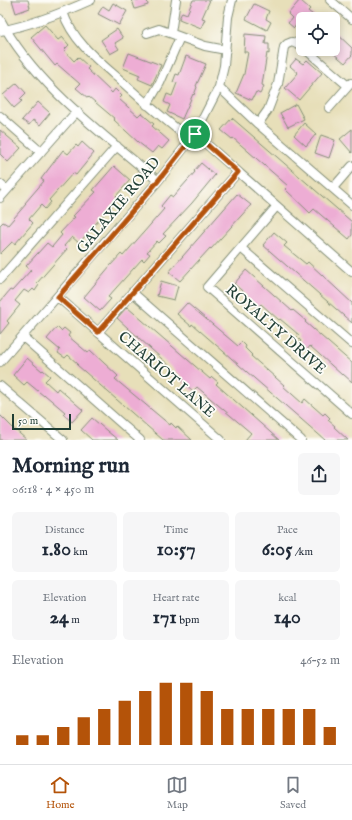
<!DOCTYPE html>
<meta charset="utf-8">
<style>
body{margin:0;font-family:"IM FELL English",serif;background:#f6f6f7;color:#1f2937;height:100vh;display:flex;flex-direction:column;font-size:15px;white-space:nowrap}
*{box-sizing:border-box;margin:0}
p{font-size:13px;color:#747a83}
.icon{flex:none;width:22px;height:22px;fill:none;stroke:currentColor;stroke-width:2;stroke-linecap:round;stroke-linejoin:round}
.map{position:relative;height:440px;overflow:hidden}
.panel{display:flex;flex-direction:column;background:#fff;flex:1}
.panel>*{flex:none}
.controls{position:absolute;left:296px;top:12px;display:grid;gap:8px}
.controls a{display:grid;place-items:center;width:44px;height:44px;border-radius:6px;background:#fff;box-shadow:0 2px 10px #0003;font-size:20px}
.scale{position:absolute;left:12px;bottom:10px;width:59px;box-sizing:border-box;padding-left:4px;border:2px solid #1f3d34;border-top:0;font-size:11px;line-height:14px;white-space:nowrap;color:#1f3d34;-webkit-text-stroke:3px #fdfcf7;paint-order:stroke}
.pin{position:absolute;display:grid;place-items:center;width:34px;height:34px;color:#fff;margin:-17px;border:2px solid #fff;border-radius:50%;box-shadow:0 1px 4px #0007}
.round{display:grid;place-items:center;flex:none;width:42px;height:42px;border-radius:6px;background:#f6f6f7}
.head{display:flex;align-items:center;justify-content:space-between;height:68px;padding:0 12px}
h1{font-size:22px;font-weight:700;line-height:30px}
.stats{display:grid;grid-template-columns:repeat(3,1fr);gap:6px;height:68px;padding:4px 12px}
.stats div{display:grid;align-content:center;border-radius:6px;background:#f6f6f7;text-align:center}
.stats b{font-size:20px;font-weight:700}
.stats small{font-size:11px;font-weight:400}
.stats p{font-size:11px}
.chart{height:112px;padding:8px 12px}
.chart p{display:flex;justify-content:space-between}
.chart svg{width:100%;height:72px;margin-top:4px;stroke:#b45309;stroke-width:6}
.dock{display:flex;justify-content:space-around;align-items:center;height:56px;border-top:1px solid #e0e1e3;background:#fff;font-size:11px;color:#747a83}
.dock a{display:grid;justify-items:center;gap:2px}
.dock .active{color:#b45309}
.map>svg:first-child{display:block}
</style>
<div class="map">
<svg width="352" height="440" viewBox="0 0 352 440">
<rect width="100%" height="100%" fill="#fdfcf7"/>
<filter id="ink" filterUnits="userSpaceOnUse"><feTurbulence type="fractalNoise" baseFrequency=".025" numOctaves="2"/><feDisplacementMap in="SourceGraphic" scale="8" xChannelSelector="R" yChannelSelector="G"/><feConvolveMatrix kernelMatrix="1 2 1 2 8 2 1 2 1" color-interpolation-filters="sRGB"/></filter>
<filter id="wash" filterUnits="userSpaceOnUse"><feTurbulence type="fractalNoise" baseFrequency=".012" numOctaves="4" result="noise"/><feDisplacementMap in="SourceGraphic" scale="16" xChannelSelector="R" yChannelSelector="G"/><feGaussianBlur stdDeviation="0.9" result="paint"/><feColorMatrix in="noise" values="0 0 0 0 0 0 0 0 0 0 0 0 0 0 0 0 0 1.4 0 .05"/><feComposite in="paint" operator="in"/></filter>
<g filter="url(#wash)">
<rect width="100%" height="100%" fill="#e7dfb9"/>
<g id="blocks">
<path fill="#edadd4" d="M12 0H28L30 8 16 13Z
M132 0H147L148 5 135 9Z
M193 0H210L202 18 205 19 201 28 179 19 182 12 187 14Z
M300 0 310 9 308 11 318 19H303V23L300 20 294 28 288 23 292 18 288 14Z
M113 3 127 11 119 25 98 14 103 6 109 10Z
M254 4 269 11 266 19 271 22 267 30 246 19Z
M45 25 58 40 62 37 69 45 64 50 74 61 78 57 89 67 87 69 112 93 115 89 122 96 119 99 138 116 141 113 154 124 152 126 169 141 162 149 158 146 152 153 138 142 114 120 115 119 89 97 88 98 76 88 80 84 57 64 55 66 31 37Z
M117 29 123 38 115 43 119 49 110 54 101 40Z
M333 30 352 48V55L345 63 333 53Z
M245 34 266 36 265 44H269V54L267 53 262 85 264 86 260 94 256 92 252 100 236 93 244 74 248 52H244Z
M129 53 161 65 152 85 138 79 140 75 123 68Z
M186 56 206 64 196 86 197 87 194 95 193 94 182 119 167 112 170 105 164 102 167 94 172 96 177 83 173 82 176 74 179 75Z
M296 59 303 64 307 60 322 73 299 100 285 88 298 73 290 66Z
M17 83 26 93 20 99 22 101 14 108 3 95Z
M38 102 50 113 40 125 33 120 29 125 22 120Z
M296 104 304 119 288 127 280 113Z
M232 118 352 222V235L349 239 314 209 310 213 285 189 288 186 233 138 232 139 221 130Z
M304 123 316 134 306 146 294 135Z
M352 129V153L340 139Z
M0 130 21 148 8 162 0 154Z
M321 135 335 140 329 158 315 153Z
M82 142 94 153 76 175 73 173 49 200 51 202 45 209 41 205 29 219 33 223 15 244 12 242 0 254V225L3 222 8 225 26 204 25 203 44 181 41 179 63 150 68 154 76 145 78 147Z
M201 163 215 175 192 203 163 234 166 236 159 243 157 241 147 252 150 254 144 261 142 259 108 297 111 299 100 311 84 297 110 266 121 254 123 256 164 209 161 206 170 195 173 197 195 172 194 171Z
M114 166 130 180 116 196 118 198 79 243 72 237 64 246 67 249 37 283 39 285 35 291 33 289 29 293 24 290 15 301 20 305 7 321 9 323 0 334V302L10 290 12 291 31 270 26 266 47 243 52 247 62 235 60 233 75 217 73 216 96 192 93 190Z
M237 194 251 205 211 249 210 248 180 281 169 272Z
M274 232 287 243 284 246 306 264 308 262 352 303V323L263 245Z
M246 270 292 311 293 310 306 321 305 322 352 363V382L343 374 342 375 310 346 307 350 299 343 301 341 297 337 299 335 280 319 279 320 261 304 258 307 246 297 247 295 234 284Z
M161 281 178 286 174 300 157 296Z
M187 303 238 346 242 342 246 346 245 348 252 355 251 356 284 385 283 386 302 403 305 399 323 415 325 413 330 418 328 420 335 426 334 427 348 440H325L192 324 191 326 177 314Z
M127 307 210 379 212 377 218 382 216 384 279 440H245L251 433 197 387 193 391 182 381 184 379 117 318Z
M57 327 61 331 64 328 70 333 68 336 88 353 90 350 118 376 115 379 170 425 171 423 176 428 177 426 192 440H163L77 365 78 364 68 355 65 358 58 353 60 350 47 339Z
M27 358 42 371 43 370 50 376 45 381 56 391 58 388 83 410 72 422 63 414 65 412 45 395 44 396 27 382 24 385 13 375Z
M0 415 13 428 27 440H0Z
M92 418 107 431 118 440H92L81 430Z"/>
</g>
</g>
<g filter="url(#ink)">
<use href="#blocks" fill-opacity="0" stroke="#838e76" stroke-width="1"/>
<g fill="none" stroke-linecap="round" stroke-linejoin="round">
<g stroke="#838e76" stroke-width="10">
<path id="minor" d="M330 0 352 19
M63 12C72 40 97 60 119 79 142 100 166 121 191 140
M0 19C35 85 102 133 158 181
M0 31C31 25 62 13 91 0
M147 33 159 29 205 46 226 50
M171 33 176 0
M305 49 348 86
M219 87 258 124 352 205
M147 105 160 83 180 37
M329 108 351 83
M0 116 41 152
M258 124 268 110 278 84 284 47 287 44 292 42 303 47
M195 134 352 272
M0 184 7 190
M333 188 352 166
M0 198 77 111
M276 207 207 287 352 414
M241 248 352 344
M0 279 117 146
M132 292 301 440
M58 297 221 440
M98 332 238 172
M23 337 140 440
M0 362 158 181 195 134 219 87 224 66 228 17 232 0
M0 386 63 440"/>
</g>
<use href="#minor" stroke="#fff" stroke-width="8"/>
</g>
</g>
<g fill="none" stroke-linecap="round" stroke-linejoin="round" filter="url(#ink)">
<g stroke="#fff" stroke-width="8">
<path id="route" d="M195 134 238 172 98 332 58 297 158 181Z"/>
</g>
<use href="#route" stroke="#b45309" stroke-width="5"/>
</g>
<g text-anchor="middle" stroke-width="3.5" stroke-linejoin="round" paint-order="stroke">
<g font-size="15" fill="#1f3d34" stroke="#fdfcf7">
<text transform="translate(118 205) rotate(-50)" y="5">GALAXIE ROAD</text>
<text transform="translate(276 329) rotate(41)" y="5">ROYALTY DRIVE</text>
<text transform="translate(167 374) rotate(41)" y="5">CHARIOT LANE</text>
</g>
</g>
</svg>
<div class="controls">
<a><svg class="icon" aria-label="locate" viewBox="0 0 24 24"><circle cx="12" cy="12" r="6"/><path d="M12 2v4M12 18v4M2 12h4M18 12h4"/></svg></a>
</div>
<div class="scale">50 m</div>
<div class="pin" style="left:195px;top:134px;background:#1e9e55"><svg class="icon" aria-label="arrive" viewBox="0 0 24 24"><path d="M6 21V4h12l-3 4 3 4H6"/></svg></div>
</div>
<section class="panel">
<div class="head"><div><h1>Morning run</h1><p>06:18 · 4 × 450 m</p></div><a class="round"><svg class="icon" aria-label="share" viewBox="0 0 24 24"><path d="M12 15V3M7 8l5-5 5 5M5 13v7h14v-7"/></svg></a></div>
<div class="stats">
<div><p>Distance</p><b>1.80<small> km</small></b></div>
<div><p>Time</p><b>10:57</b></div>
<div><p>Pace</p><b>6:05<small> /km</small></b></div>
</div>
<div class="stats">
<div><p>Elevation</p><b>24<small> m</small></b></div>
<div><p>Heart rate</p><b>171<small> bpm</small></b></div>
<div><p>kcal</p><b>140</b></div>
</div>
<div class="chart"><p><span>Elevation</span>46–52 m</p>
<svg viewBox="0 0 160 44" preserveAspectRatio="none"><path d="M5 44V38M15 44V38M25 44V33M35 44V27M45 44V22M55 44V17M65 44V11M75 44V6M85 44V6M95 44V11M105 44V22M115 44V22M125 44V22M135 44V22M145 44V22M155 44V33"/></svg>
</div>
</section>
<nav class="dock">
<a class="active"><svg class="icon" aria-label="home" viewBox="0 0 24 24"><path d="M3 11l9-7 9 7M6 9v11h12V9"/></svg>Home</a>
<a><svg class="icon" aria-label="map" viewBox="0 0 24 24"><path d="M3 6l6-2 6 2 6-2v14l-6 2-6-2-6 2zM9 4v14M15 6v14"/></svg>Map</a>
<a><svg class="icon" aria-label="saved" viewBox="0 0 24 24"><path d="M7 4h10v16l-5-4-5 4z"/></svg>Saved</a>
</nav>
